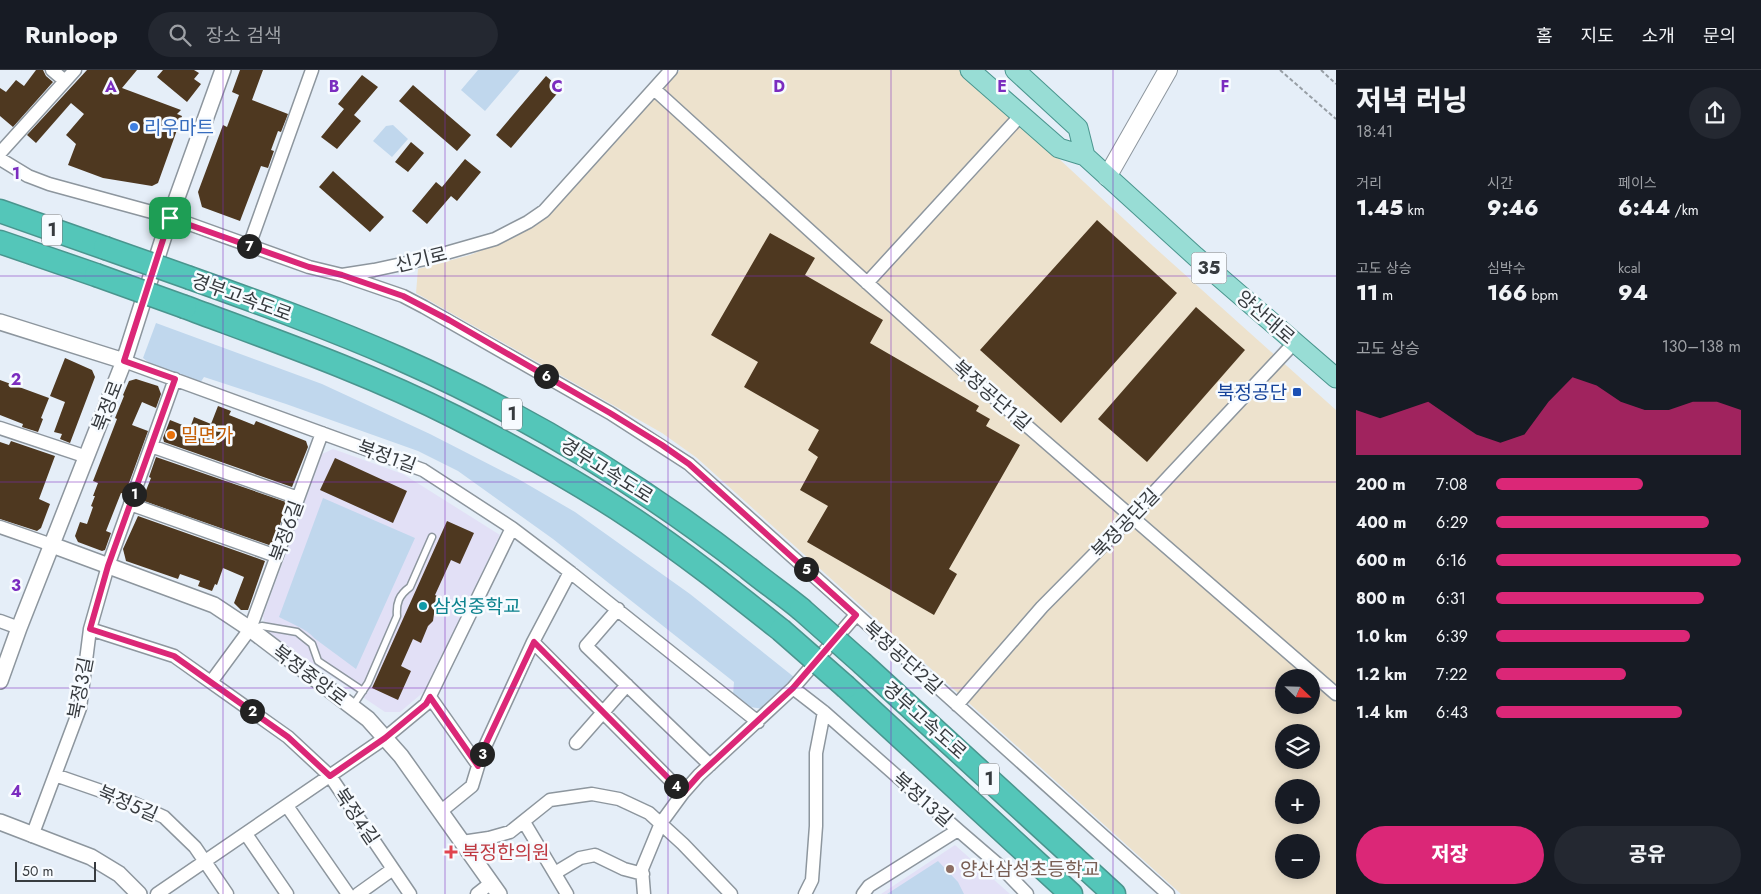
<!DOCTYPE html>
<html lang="ko">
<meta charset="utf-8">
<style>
body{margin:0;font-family:Jost,"Noto Sans KR",sans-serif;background:#242831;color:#f1f3f6;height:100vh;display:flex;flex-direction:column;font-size:19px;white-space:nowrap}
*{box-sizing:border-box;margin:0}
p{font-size:16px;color:#9ea1a6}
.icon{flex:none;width:28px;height:28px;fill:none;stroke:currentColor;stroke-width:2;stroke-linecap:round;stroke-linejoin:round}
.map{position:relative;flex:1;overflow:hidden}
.side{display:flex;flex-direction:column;background:#171b24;width:425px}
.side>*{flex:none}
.needle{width:32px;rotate:113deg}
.controls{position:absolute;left:1275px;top:599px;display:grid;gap:10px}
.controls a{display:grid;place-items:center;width:45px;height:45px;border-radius:50%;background:#171b24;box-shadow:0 2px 12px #0003;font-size:25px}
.scale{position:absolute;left:15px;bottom:12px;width:81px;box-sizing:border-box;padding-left:5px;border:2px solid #373b3f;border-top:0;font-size:14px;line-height:18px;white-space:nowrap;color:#373b3f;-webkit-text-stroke:4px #f7fbff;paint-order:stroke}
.pin{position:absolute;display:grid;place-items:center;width:42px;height:42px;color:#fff;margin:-21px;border-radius:10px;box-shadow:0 2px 8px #0006}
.km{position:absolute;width:25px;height:25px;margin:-12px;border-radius:50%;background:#222;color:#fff;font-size:14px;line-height:25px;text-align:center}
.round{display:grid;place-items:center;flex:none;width:52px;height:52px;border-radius:26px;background:#242831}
.headline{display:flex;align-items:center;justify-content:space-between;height:85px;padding:0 20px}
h1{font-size:28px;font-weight:800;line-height:38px}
.metrics{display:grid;grid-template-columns:repeat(3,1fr);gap:8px;height:85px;padding:5px 20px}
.metrics div{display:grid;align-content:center}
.metrics b{font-size:21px;font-weight:800}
.metrics small{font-size:14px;font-weight:400}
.metrics p{font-size:14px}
.chart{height:140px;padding:10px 20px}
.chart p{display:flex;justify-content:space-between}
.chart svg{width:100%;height:90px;margin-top:5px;fill:#db2777;opacity:.7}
.action{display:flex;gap:10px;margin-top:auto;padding:10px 20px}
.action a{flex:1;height:58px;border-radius:30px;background:#db2777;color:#fff;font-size:20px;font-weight:800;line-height:58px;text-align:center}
.action a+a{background:#242831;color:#f1f3f6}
ul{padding:0 20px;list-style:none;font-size:16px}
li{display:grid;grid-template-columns:80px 60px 1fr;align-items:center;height:38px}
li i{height:12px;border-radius:6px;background:#db2777}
header{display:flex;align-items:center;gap:30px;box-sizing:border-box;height:70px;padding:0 25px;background:#171b24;border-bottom:1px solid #363941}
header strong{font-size:24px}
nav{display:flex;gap:28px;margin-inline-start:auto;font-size:18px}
.search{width:350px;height:45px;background:#242831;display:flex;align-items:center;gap:12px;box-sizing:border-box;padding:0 18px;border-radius:28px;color:#9ea1a6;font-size:19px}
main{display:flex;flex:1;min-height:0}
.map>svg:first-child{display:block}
</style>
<header>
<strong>Runloop</strong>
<div class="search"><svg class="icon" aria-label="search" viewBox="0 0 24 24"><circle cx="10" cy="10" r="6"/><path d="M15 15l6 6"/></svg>장소 검색</div>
<nav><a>홈</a><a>지도</a><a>소개</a><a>문의</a></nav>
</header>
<main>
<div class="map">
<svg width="1336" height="824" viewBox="0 0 1336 824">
<rect width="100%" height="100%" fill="#e5eef8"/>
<path fill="#ede2cd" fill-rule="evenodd" d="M680 0H963L1153 176 1336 340V824H1181L697 388 662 363 416 223 418 199 470 185 517 166 556 136ZM1284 608H1311V635H1284ZM1284 662H1311V690H1284ZM1284 718H1311V745H1284ZM1284 772H1311V800H1284Z"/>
<path fill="#e2e0f6" d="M333 379 403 404 500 465 426 620 400 642H385L266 562 263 546 322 384Z
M955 775 1010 824H881Z"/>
<path fill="#c0d7ed" d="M478 0H520L485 41 461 20Z
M393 55 408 69 392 87 373 71 386 56Z
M156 253 322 314 430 364 520 410 575 442 690 524 794 607 764 639 750 637 733 625 734 612 553 469 458 401 418 381 286 334 204 307 200 313 152 295 143 288Z
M323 428 415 468 356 599 314 568C307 559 290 553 279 547Z
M938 791 958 812 964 824H887Z"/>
<path fill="#4e3820" d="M36 0H43L46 6 53 12 13 57 0 46V18L6 22 16 10 24 16Z
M87 0H137L122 18 181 40 177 44 182 46 158 113 152 116 103 108 68 95 76 74 66 65 84 44 71 33 36 73 27 65Z
M163 0H194L199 3 194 9 201 14 187 32 157 7Z
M240 0H263L252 30 288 44 281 62 278 61 271 80 274 81 268 98 261 96 240 151 202 137 198 122 223 55 227 57 239 25 232 22Z
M362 5 378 17 354 45 361 51 337 79 321 67 344 39 338 34Z
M546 6 561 19 511 78 496 65Z
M413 15 471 65 457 81 399 31Z
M411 72 424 83 408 102 395 92Z
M465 89 481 102 457 131 451 126 427 154 412 141 436 112 442 117Z
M333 101 384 147 370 162 319 117Z
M1097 150 1177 223 1061 353 980 280Z
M770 163 815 188 805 205 883 250 870 273 979 336 976 341 990 349 986 356 1020 375 949 499 957 504 934 545 807 472 828 436 800 420 818 387 808 380 819 360 744 317 758 292 711 265Z
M1196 237 1245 280 1147 392 1098 349Z
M65 288 92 300 95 307 70 373 60 369 62 364 54 362 65 332 50 326Z
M136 309 158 316 161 324 156 338 142 332 132 355 148 361 125 424 121 423 106 461 111 463 105 480 102 481 78 472 75 466 80 452 87 454 93 437 91 436 95 426H93L98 413 93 411 117 349 115 348 124 326 123 325 129 311Z
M0 310 49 328 41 348 43 349 38 362 22 357 23 354 0 345Z
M218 336 231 341 229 345 254 355 256 351 306 371 308 377 292 417 164 372 163 368 170 350 190 358 194 347 211 354Z
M11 371 55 386 39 429 50 434 41 458 37 461 0 449V372L9 375Z
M156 387 286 432 287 435 273 474 269 475 144 431 143 428 151 408 149 407Z
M335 388 407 421 393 453 320 420Z
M138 446 265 491 248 540H241L234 533 244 507 223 498 217 515 215 514 212 521 198 516 200 511 180 504 178 509 126 491 123 479Z
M447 451 474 463 460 494 451 490 435 525 441 528 434 544 433 551 428 556 421 573 413 569 401 596 411 601 398 630 372 618Z"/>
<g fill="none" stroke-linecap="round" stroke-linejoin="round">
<g stroke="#8d969e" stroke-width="9">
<path id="service" d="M254 558 262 556 297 562 312 574 318 591 363 621
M352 637 368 613 397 546C396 533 399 525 410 517L432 467"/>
</g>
<g stroke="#8d969e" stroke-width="15">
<path id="minor" d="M52 0 65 11
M654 19 974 310 1336 624
M0 83 75 0
M0 89 28 106 49 114 170 147 309 197 342 205 374 200 425 189 495 169 528 152 544 141 671 0
M249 176 312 0
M342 205 403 226 424 237 610 343 689 394 1168 824
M867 213 1021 45
M124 291 423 400 512 458 570 502 758 652
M0 358 87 387
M151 376 298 428
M130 434 276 486
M0 457 52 475
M618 539 586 576 710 695
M0 551 19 558
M90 559 174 586 288 667 330 706 410 824
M533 572 683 723
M211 612 250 559 322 363
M793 618 824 642 958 760 869 816 863 824
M430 627 478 695
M957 635 1042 537 1131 447 1295 272
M576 673 627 615
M55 705 127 730 164 747 195 777 227 824
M287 736 348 824
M440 742 472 716 482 683 533 572 570 502
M524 752 567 824
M958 760 1001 797 1027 824
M246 764 287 824
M32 766 80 638 90 559 108 496 175 309
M462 772 489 768 510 762 550 730 592 724 619 729 649 743 683 774 731 824
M555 803 580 788 595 785 624 799 643 804
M157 824 385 668 426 634 512 458
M358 824 393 799
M477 824 491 813
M644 824 642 799 661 753 683 723 699 705 793 618 856 545
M805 824 812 810 816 756V683L824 642"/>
</g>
<g stroke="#8d969e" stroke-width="18">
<path id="tertiary" d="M0 252 124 291
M52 475 214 535 250 559 368 649 401 686 499 824
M0 611 19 558 124 291 170 147 223 0
M0 752 91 787 119 804 139 824"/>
</g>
<g stroke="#8d969e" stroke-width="20">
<path id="secondary" d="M1107 107 1168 0"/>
</g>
<g stroke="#4a958e" stroke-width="21">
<path id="primary" d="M970 0 1059 78 1085 86 1195 186 1336 308
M1015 0 1078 58 1085 86"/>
</g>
<g stroke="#4a958e" stroke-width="25">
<path id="motorway" d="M0 141 105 178
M0 172 96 205
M190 208C260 233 330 258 398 288 523 343 640 414 748 498 765 512 784 525 801 539
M185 237C276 271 368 303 455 347 516 378 576 411 633 449 684 483 733 522 781 560
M863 594 1114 824
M846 617 1071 824"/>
</g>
<path stroke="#979ea5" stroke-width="2" stroke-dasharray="4 2.5" stroke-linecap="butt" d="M1280 0 1336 49
M1321 0 1336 14"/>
<use href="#service" stroke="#fff" stroke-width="6"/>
<use href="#minor" stroke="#fff" stroke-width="12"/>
<use href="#tertiary" stroke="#fff" stroke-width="15"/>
<use href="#secondary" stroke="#fff" stroke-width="18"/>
<use href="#primary" stroke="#98ddd5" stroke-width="19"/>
<use href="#motorway" stroke="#54c6b9" stroke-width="22"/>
<g stroke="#4a958e" stroke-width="25" stroke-linecap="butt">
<path id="motorway-bridge" d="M105 178 190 208
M96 205 185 237
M801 539 863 594
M781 560 846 617"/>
</g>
<use href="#motorway-bridge" stroke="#54c6b9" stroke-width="22"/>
</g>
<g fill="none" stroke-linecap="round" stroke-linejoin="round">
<g stroke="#fff" stroke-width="10">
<path id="route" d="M170 148 309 197 342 205 403 226 449 250 610 343 662 375 689 394 856 545 793 618 699 705 683 723 534 572 482 682 478 696 430 627 426 634 385 668 330 706 288 667 174 586 90 559 108 496 175 309 124 291Z"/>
</g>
<use href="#route" stroke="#db2777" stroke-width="6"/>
</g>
<path fill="none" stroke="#7b2cbf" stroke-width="1" stroke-opacity="0.55" d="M223 0V824M445 0V824M668 0V824M891 0V824M1113 0V824M0 206H1336M0 412H1336M0 618H1284M1311 618H1336"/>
<circle fill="#3f7fe0" stroke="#f7fbff" stroke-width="2" cx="134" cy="57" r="5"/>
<rect fill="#1a4fb4" stroke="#f7fbff" stroke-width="2" x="1292" y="317" width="10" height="10" rx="2.5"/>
<circle fill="#e8710a" stroke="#f7fbff" stroke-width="2" cx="171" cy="365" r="5"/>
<circle fill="#0f9aa8" stroke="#f7fbff" stroke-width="2" cx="423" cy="536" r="5"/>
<path fill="#e0444e" stroke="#f7fbff" stroke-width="2" d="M448.5 774.5h5v5h5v5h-5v5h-5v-5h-5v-5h5z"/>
<circle fill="#8d6e63" stroke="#f7fbff" stroke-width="2" cx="950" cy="799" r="5"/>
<g text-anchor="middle" stroke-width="5" stroke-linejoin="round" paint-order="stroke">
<g fill="#f7fbff" stroke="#717579" stroke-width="1">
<rect x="42" y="144.5" width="20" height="31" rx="4"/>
<rect x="1191.5" y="182.5" width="35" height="31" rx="4"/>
<rect x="502" y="328.5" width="20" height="31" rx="4"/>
<rect x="979" y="693.5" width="20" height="31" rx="4"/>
</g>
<g font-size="18" font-weight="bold" fill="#373b3f">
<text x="52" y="166">1</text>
<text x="1209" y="204">35</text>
<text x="512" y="350">1</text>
<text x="989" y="715">1</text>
</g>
<g font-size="19" fill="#366cbe" stroke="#f7fbff" text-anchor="start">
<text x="144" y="64">리우마트</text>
</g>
<g font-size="19" fill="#373b3f" stroke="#f7fbff">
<text transform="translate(421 189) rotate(-14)" y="7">신기로</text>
<text transform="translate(242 227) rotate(20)" y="7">경부고속도로</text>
<text transform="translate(1266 247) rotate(41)" y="7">양산대로</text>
<text transform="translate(992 325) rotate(41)" y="7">북정공단1길</text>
<text transform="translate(107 336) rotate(-69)" y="7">북정로</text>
<text transform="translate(387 386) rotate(20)" y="7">북정1길</text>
<text transform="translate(607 400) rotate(32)" y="7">경부고속도로</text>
<text transform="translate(1125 453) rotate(-46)" y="7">북정공단길</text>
<text transform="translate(286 461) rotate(-70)" y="7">북정6길</text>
<text transform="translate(903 587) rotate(42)" y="7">북정공단2길</text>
<text transform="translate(310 605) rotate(37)" y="7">북정중앙로</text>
<text transform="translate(80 618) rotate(-79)" y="7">북정3길</text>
<text transform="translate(925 650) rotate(42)" y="7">경부고속도로</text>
<text transform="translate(923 729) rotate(41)" y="7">북정13길</text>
<text transform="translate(128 733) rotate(23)" y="7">북정5길</text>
<text transform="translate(357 746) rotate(56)" y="7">북정4길</text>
</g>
<g font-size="19" fill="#164399" stroke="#f7fbff" text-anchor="end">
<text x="1287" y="329">북정공단</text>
</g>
<g font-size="19" fill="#c56008" stroke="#f7fbff" text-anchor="start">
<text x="181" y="372">밀면가</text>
</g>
<g font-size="19" fill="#0d838f" stroke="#f7fbff" text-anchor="start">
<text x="433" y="543">삼성중학교</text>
</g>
<g font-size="19" fill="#be3a42" stroke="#f7fbff" text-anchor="start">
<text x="462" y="789">북정한의원</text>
</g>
<g font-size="19" fill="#785e54" stroke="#f7fbff" text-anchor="start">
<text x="960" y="806">양산삼성초등학교</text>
</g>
</g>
<g font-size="16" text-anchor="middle" font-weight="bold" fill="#7b2cbf" stroke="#f7fbff" stroke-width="5" stroke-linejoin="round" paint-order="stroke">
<text x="111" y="22">A</text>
<text x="334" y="22">B</text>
<text x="557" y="22">C</text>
<text x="779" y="22">D</text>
<text x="1002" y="22">E</text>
<text x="1225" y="22">F</text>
<text x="16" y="109">1</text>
<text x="16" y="315">2</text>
<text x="16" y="521">3</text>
<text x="16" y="727">4</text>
</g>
</svg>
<div class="controls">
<a><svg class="needle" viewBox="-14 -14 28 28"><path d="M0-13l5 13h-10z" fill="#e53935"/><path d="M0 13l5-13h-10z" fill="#9ea1a6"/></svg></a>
<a><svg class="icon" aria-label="layers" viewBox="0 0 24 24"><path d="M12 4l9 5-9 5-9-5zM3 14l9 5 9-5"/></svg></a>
<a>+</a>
<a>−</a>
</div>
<div class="scale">50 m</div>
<div class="pin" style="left:170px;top:148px;background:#1e9e55"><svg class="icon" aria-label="arrive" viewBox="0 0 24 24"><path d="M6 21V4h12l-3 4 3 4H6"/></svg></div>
<b class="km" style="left:134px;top:424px">1</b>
<b class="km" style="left:252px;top:641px">2</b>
<b class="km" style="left:482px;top:684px">3</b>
<b class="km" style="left:676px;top:716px">4</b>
<b class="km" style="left:806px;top:499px">5</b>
<b class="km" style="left:546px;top:306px">6</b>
<b class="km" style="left:249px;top:176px">7</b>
</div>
<section class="side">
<div class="headline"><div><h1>저녁 러닝</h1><p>18:41</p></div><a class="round"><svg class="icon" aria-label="share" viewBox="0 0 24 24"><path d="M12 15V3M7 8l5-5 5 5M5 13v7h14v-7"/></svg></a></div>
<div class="metrics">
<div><p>거리</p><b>1.45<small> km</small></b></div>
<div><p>시간</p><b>9:46</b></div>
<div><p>페이스</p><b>6:44<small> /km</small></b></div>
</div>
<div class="metrics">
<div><p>고도 상승</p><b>11<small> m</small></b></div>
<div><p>심박수</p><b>166<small> bpm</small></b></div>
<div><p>kcal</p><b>94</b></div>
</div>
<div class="chart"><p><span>고도 상승</span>130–138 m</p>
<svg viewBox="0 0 160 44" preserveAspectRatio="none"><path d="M0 44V22L10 26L20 22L30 18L40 26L50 34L60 38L70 34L80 18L90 6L100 10L110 18L120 22L130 22L140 18L150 18L160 22V44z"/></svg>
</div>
<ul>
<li><b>200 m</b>7:08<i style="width:60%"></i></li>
<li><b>400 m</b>6:29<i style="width:87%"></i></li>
<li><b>600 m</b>6:16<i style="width:100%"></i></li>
<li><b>800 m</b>6:31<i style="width:85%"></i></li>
<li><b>1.0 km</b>6:39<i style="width:79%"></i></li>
<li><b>1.2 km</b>7:22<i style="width:53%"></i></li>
<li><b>1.4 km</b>6:43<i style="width:76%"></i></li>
</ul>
<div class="action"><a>저장</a><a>공유</a></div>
</section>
</main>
